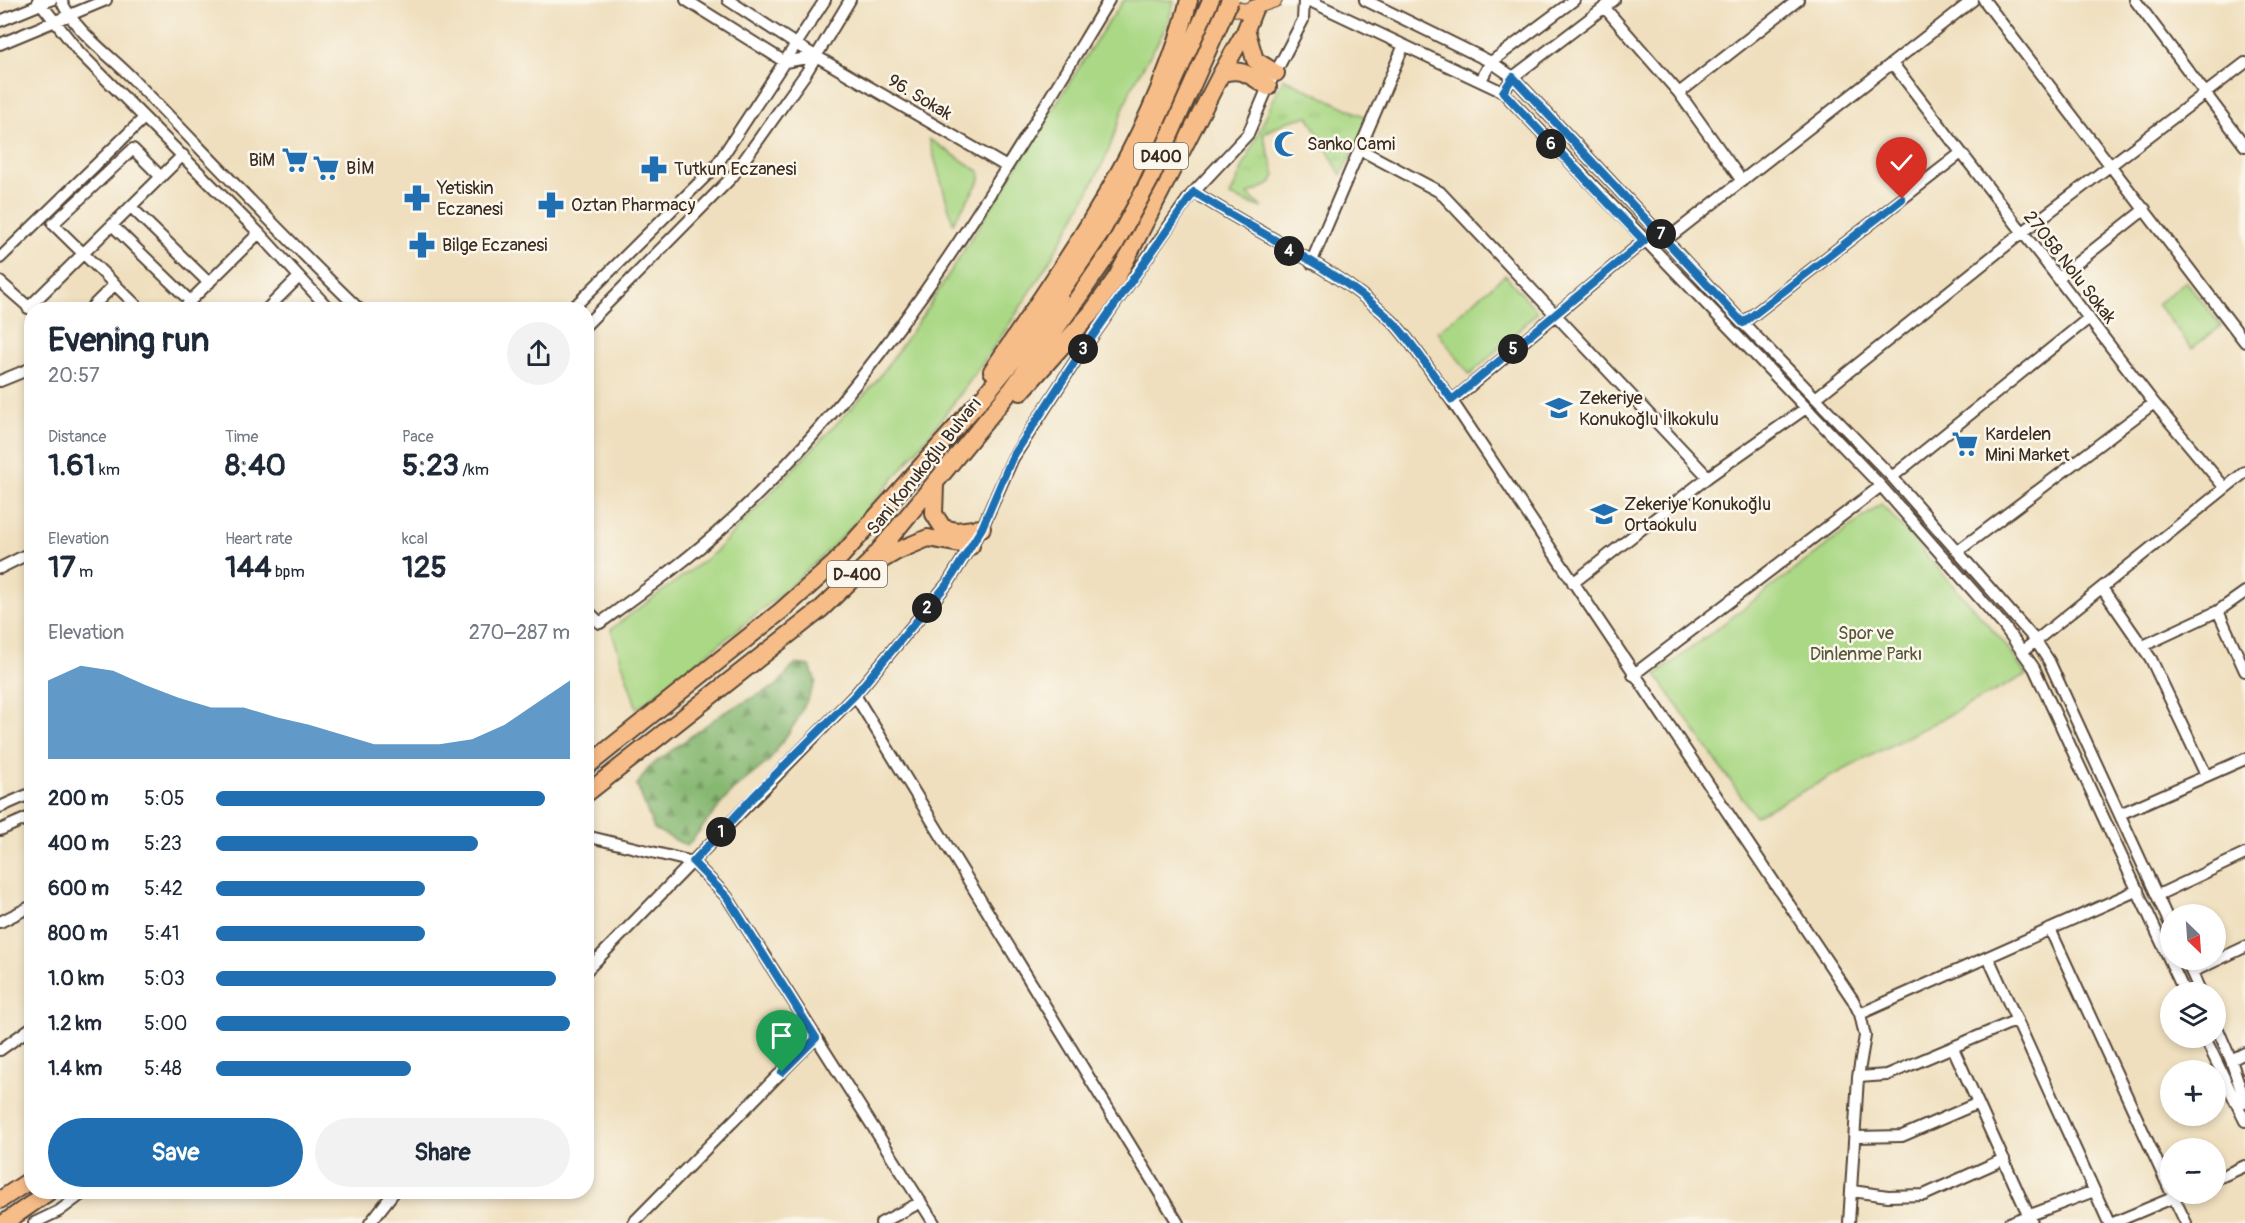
<!DOCTYPE html>
<meta charset="utf-8">
<style>
body{margin:0;font-family:Pangolin,sans-serif;background:#f2f2f3;color:#1f2937;height:100vh;display:flex;flex-direction:column;font-size:22px;white-space:nowrap}
*{box-sizing:border-box;margin:0}
p{font-size:20px;color:#747a83}
.icon{flex:none;width:33px;height:33px;fill:none;stroke:currentColor;stroke-width:2;stroke-linecap:round;stroke-linejoin:round}
.map{position:relative;flex:1;overflow:hidden}
.panel{position:absolute;left:24px;top:302px;width:570px;height:897px;display:flex;flex-direction:column;background:#fff;border-radius:24px;box-shadow:0 3px 9px #0003}
.panel>*{flex:none}
.needle{width:39px;rotate:155deg}
.fabs{position:absolute;left:2160px;top:904px;display:grid;gap:12px}
.fabs a{display:grid;place-items:center;width:66px;height:66px;border-radius:50%;background:#fff;box-shadow:0 3px 9px #0003;font-size:30px}
.pin{position:absolute;display:grid;place-items:center;width:51px;height:51px;color:#fff;margin:-62px -26px;border-radius:50% 50% 50% 0;rotate:-45deg;box-shadow:0 0 6px #0007}
.pin .icon{rotate:45deg}
.km{position:absolute;width:30px;height:30px;margin:-15px;border-radius:50%;background:#222;color:#fff;font-size:16px;line-height:30px;text-align:center}
.round{display:grid;place-items:center;flex:none;width:63px;height:63px;border-radius:32px;background:#f2f2f3}
.headline{display:flex;align-items:center;justify-content:space-between;height:102px;padding:0 24px}
h1{font-size:33px;font-weight:800;line-height:45px}
.stats{display:grid;grid-template-columns:repeat(3,1fr);gap:9px;height:102px;padding:6px 24px}
.stats div{display:grid;align-content:center}
.stats b{font-size:30px;font-weight:800}
.stats small{font-size:16px;font-weight:400}
.stats p{font-size:16px}
.chart{height:168px;padding:12px 24px}
.chart p{display:flex;justify-content:space-between}
.chart svg{width:100%;height:108px;margin-top:6px;fill:#1f6fb2;opacity:.7}
.primary-button{display:flex;gap:12px;margin-top:auto;padding:12px 24px}
.primary-button a{flex:1;height:69px;border-radius:36px;background:#1f6fb2;color:#fff;font-size:24px;font-weight:800;line-height:69px;text-align:center}
.primary-button a+a{background:#f2f2f3;color:#1f2937}
ul{padding:0 24px;list-style:none;font-size:20px}
li{display:grid;grid-template-columns:96px 72px 1fr;align-items:center;height:45px}
li i{height:15px;border-radius:8px;background:#1f6fb2}
.map>svg:first-child{display:block}
</style>
<div class="map">
<svg width="2245" height="1223" viewBox="0 0 2245 1223">
<defs>
<pattern id="grass-tufts" width="24" height="20" patternUnits="userSpaceOnUse" patternTransform="scale(1.5)"><rect width="24" height="20" fill="#aad885"/><path d="M3 7l-1-3M5 7V3M7 7l1-3M15 17l-1-3M17 17v-4M19 17l1-3" fill="none" stroke="#93ba72"/></pattern>
<pattern id="forest-firs" width="22" height="20" patternUnits="userSpaceOnUse" patternTransform="scale(1.5)"><rect width="22" height="20" fill="#87b872"/><path d="M5 1l3.5 6h-7zM16 11l3.5 6h-7z" fill="#70965d"/></pattern>
</defs>
<rect width="100%" height="100%" fill="#fbf7ec"/>
<filter id="ink" filterUnits="userSpaceOnUse"><feTurbulence type="fractalNoise" baseFrequency=".0167" numOctaves="2"/><feDisplacementMap in="SourceGraphic" scale="12" xChannelSelector="R" yChannelSelector="G"/><feConvolveMatrix kernelMatrix="1 2 1 2 8 2 1 2 1" color-interpolation-filters="sRGB"/></filter>
<filter id="wash" filterUnits="userSpaceOnUse"><feTurbulence type="fractalNoise" baseFrequency=".008" numOctaves="4" result="noise"/><feDisplacementMap in="SourceGraphic" scale="24" xChannelSelector="R" yChannelSelector="G"/><feGaussianBlur stdDeviation="1.35" result="paint"/><feColorMatrix in="noise" values="0 0 0 0 0 0 0 0 0 0 0 0 0 0 0 0 0 1.4 0 .05"/><feComposite in="paint" operator="in"/></filter>
<g filter="url(#wash)">
<rect width="100%" height="100%" fill="#efdfbe"/>
<path fill="url(#grass-tufts)" stroke="#728152" stroke-width="1.5" d="M1283 78 1370 119 1341 175 1308 116 1286 122 1263 134 1275 175 1271 184 1248 194 1262 208 1230 196Z"/>
<path fill="url(#forest-firs)" stroke="#617148" stroke-width="1.5" d="M795 664 810 666 816 682 796 722 769 761 732 791 687 846 654 829 637 785 649 767 723 713 776 686Z"/>
<path fill="#aad885" stroke="#728152" stroke-width="1.5" d="M1124 0H1174C1169 32 1145 60 1131 89 1120 114 1114 141 1102 165 1041 288 955 410 864 513 800 585 713 649 637 709L611 629 714 553 875 383 925 312 1097 39Z
M929 139 980 172V180L953 223Z
M1505 275 1538 312 1470 375 1438 332Z
M2186 281 2221 326 2192 348 2157 304Z
M1881 504 2005 644 2026 675 1755 816 1656 675Z"/>
</g>
<g filter="url(#ink)">
<g fill="none" stroke-linecap="round" stroke-linejoin="round">
<g stroke="#564536" stroke-width="14">
<path id="minor" d="M38 0 79 52 259 233 329 309
M61 0C75 32 110 55 134 80 209 157 282 235 359 309
M686 0 785 62 817 56
M728 0 797 45 1007 167
M1308 0 1503 92 1881 486 2004 626 2034 668 2185 993
M1365 0 1491 62 1513 77 1743 323 1892 477 2036 641 2049 661 2170 924
M1984 0 2245 342
M2135 0 2245 146
M1604 7 1679 93 1742 181
M0 21 51 0
M0 44 106 0
M1893 64 2154 403 2225 488
M1481 80 1491 62 1574 0
M1503 92 1513 77 1614 0
M1679 93 1798 0
M1361 150 1440 192 1708 477
M1194 192C1257 233 1342 271 1394 323 1415 346 1433 375 1452 401L1853 1000 1860 1014 1865 1036 1858 1077 1849 1223
M131 207 209 283
M112 225 190 301
M1666 240 1973 0
M0 258 144 118
M1311 263 1404 45
M2058 278 2145 209
M0 282 32 310
M28 308 183 155
M90 309 115 284
M140 309 53 224 133 149 161 177
M182 309 259 233
M267 309 299 277
M572 309 716 166 825 0
M1743 323 1961 153
M586 325 732 177 806 73 850 0
M0 381 32 368
M1817 397 2023 232 2245 63
M1452 401 1644 241
M1892 477 2089 318
M1958 551 2154 403
M0 568 32 552
M1573 583 1708 477 1806 408
M2102 588 2151 659 2206 775
M586 609 600 623C644 591 689 559 729 522 886 377 999 181 1109 0
M2218 611 2245 671
M2143 646 2218 611 2245 592
M2023 651 2245 472
M1633 675 1881 486
M855 695 1178 1223
M0 807 32 793
M2120 814 2245 759
M0 830 32 816
M586 836 693 862 727 897 934 1223
M2158 895 2245 854
M0 922 32 906
M2050 929 2170 1190
M1988 957 2109 1223
M2186 960 2201 993
M586 971 855 695 948 583 982 528 1013 458 1076 360 1190 196 1248 134 1268 87 1303 20 1304 0
M2192 972 2245 947
M1860 1014 2138 890
M2216 1025 2231 1060 2245 1102
M2205 1038 2245 1121
M1953 1048 2032 1223
M0 1050 32 1027
M2231 1060 2245 1053
M1858 1077 1887 1075 2017 1020
M1856 1137 1902 1136 1976 1104
M2216 1179 2245 1166
M1852 1191 1888 1196 1924 1195 2004 1159
M2172 1194 2186 1223
M34 1223 59 1211 86 1191
M370 1223 395 1191
M633 1223 815 1038
M881 1223 921 1202
M2009 1223 2094 1191
M2113 1223 2182 1194"/>
</g>
<g stroke="#564536" stroke-width="16">
<path id="major" d="M1218 3 1244 11 1275 0"/>
</g>
<g stroke="#564536" stroke-width="20">
<path id="highway" d="M1246 29 1255 60 1276 73
M1221 74C1240 66 1251 76 1268 87
M992 371C1070 256 1155 137 1189 0
M1021 392 1092 312 1117 277 1221 74 1245 32 1254 9
M935 485 934 514 943 528 957 531 982 528
M873 565 897 551 928 538 971 546
M586 767 781 611 835 563 984 396 1036 332 1113 214 1173 88 1211 0
M586 794 820 610 869 563 1012 389 1075 302
M0 1200 32 1179
M4 1223 50 1191"/>
</g>
<use href="#minor" stroke="#fff" stroke-width="10"/>
<use href="#major" stroke="#f7bd88" stroke-width="14"/>
<use href="#highway" stroke="#f7bd88" stroke-width="16"/>
<g stroke="#564536" stroke-width="20" stroke-linecap="butt">
<path id="highway-bridge" d="M1075 302 1114 246 1150 180 1230 0"/>
</g>
<use href="#highway-bridge" stroke="#f7bd88" stroke-width="16"/>
</g>
</g>
<g fill="none" stroke-linecap="round" stroke-linejoin="round" filter="url(#ink)">
<g stroke="#fff" stroke-width="12">
<path id="route" d="M782 1072 816 1038 727 897 693 862 756 794 855 695 948 583 982 528 1012 458 1076 360 1194 192C1257 233 1342 271 1394 323 1415 346 1433 375 1452 400L1644 241 1503 92 1513 77 1743 323 1902 199"/>
</g>
<use href="#route" stroke="#1f6fb2" stroke-width="8"/>
</g>
<defs>
<g id="mosque-bare" transform="scale(2.07)"><path d="M3.5-4.9A6 6 0 1 0 3.5 4.9A5 5 0 1 1 3.5-4.9Z" fill="#1f6fb2" stroke="#fbf7ec" stroke-width="2.5" paint-order="stroke"/></g>
<g id="supermarket-bare" transform="scale(2.07)"><path d="M-6-5.5h2.5l.6 2H6L4.5 2H-2.5L-4.4-4H-6ZM-1.5 3.2a1.3 1.3 0 1 0 .1 0ZM3 3.2a1.3 1.3 0 1 0 .1 0Z" fill="#1f6fb2" stroke="#fbf7ec" stroke-width="2.5" paint-order="stroke"/></g>
<g id="pharmacy-bare" transform="scale(2.07)"><path d="M-2-6h4v4h4v4h-4v4h-4v-4h-4v-4h4Z" fill="#1f6fb2" stroke="#fbf7ec" stroke-width="2.5" paint-order="stroke"/></g>
<g id="school-bare" transform="scale(2.07)"><path d="M0-5L7-2L0 1L-7-2ZM-4 1L0 2.5L4 1V4Q0 6-4 4Z" fill="#1f6fb2" stroke="#fbf7ec" stroke-width="2.5" paint-order="stroke"/></g>
</defs>
<g fill-rule="evenodd">
<use href="#mosque-bare" x="1287" y="144"/>
<use href="#supermarket-bare" x="295" y="160"/>
<use href="#supermarket-bare" x="326" y="168"/>
<use href="#pharmacy-bare" x="654" y="169"/>
<use href="#pharmacy-bare" x="417" y="198"/>
<use href="#pharmacy-bare" x="551" y="205"/>
<use href="#pharmacy-bare" x="422" y="245"/>
<use href="#school-bare" x="1559" y="408"/>
<use href="#supermarket-bare" x="1965" y="444"/>
<use href="#school-bare" x="1604" y="514"/>
</g>
<g text-anchor="middle" stroke-width="5" stroke-linejoin="round" paint-order="stroke">
<g fill="#fbf7ec" stroke="#75685c" stroke-width="1.5">
<rect x="1134" y="143" width="54" height="26" rx="4.5"/>
<rect x="827" y="561" width="60" height="26" rx="4.5"/>
</g>
<g font-size="16" font-weight="bold" fill="#3b2a1e">
<text x="1161" y="162">D400</text>
<text x="857" y="580">D-400</text>
</g>
<g font-size="18" fill="#3b2a1e" stroke="#fbf7ec">
<text transform="translate(920 97) rotate(31)" y="6">96. Sokak</text>
<text transform="translate(2070 267) rotate(52)" y="6">27058 Nolu Sokak</text>
<text transform="translate(924 466) rotate(-51)" y="6">Sani Konukoğlu Bulvarı</text>
</g>
<g font-size="18" fill="#3b2a1e" stroke="#fbf7ec" text-anchor="start">
<text x="1307" y="150">Sanko Cami</text>
<text x="275" y="166" text-anchor="end">BiM</text>
<text x="346" y="174">BİM</text>
<text x="674" y="175">Tutkun Eczanesi</text>
<text x="437" y="194">Yetiskin<tspan x="437" dy="21">Eczanesi</tspan></text>
<text x="571" y="211">Oztan Pharmacy</text>
<text x="442" y="251">Bilge Eczanesi</text>
<text x="1579" y="404">Zekeriye<tspan x="1579" dy="21">Konukoğlu İlkokulu</tspan></text>
<text x="1985" y="440">Kardelen<tspan x="1985" dy="21">Mini Market</tspan></text>
<text x="1624" y="510">Zekeriye Konukoğlu<tspan x="1624" dy="21">Ortaokulu</tspan></text>
</g>
<g font-size="18" fill="#575638" stroke="#fbf7ec">
<text x="1866" y="639">Spor ve<tspan x="1866" dy="21">Dinlenme Parkı</tspan></text>
</g>
</g>
</svg>
<div class="fabs">
<a><svg class="needle" viewBox="-14 -14 28 28"><path d="M0-13l5 13h-10z" fill="#e53935"/><path d="M0 13l5-13h-10z" fill="#747a83"/></svg></a>
<a><svg class="icon" aria-label="layers" viewBox="0 0 24 24"><path d="M12 4l9 5-9 5-9-5zM3 14l9 5 9-5"/></svg></a>
<a>+</a>
<a>−</a>
</div>
<div class="pin" style="left:782px;top:1072px;background:#1e9e55"><svg class="icon" aria-label="arrive" viewBox="0 0 24 24"><path d="M6 21V4h12l-3 4 3 4H6"/></svg></div>
<div class="pin" style="left:1902px;top:199px;background:#d93025"><svg class="icon" aria-label="check" viewBox="0 0 24 24"><path d="M5 12l5 5 9-10"/></svg></div>
<b class="km" style="left:721px;top:832px">1</b>
<b class="km" style="left:927px;top:608px">2</b>
<b class="km" style="left:1083px;top:349px">3</b>
<b class="km" style="left:1289px;top:251px">4</b>
<b class="km" style="left:1513px;top:349px">5</b>
<b class="km" style="left:1551px;top:144px">6</b>
<b class="km" style="left:1661px;top:234px">7</b>
<section class="panel">
<div class="headline"><div><h1>Evening run</h1><p>20:57</p></div><a class="round"><svg class="icon" aria-label="share" viewBox="0 0 24 24"><path d="M12 15V3M7 8l5-5 5 5M5 13v7h14v-7"/></svg></a></div>
<div class="stats">
<div><p>Distance</p><b>1.61<small> km</small></b></div>
<div><p>Time</p><b>8:40</b></div>
<div><p>Pace</p><b>5:23<small> /km</small></b></div>
</div>
<div class="stats">
<div><p>Elevation</p><b>17<small> m</small></b></div>
<div><p>Heart rate</p><b>144<small> bpm</small></b></div>
<div><p>kcal</p><b>125</b></div>
</div>
<div class="chart"><p><span>Elevation</span>270–287 m</p>
<svg viewBox="0 0 160 44" preserveAspectRatio="none"><path d="M0 44V12L10 6L20 8L30 14L40 19L50 23L60 23L70 27L80 30L90 34L100 38L110 38L120 38L130 36L140 30L150 21L160 12V44z"/></svg>
</div>
<ul>
<li><b>200 m</b>5:05<i style="width:93%"></i></li>
<li><b>400 m</b>5:23<i style="width:74%"></i></li>
<li><b>600 m</b>5:42<i style="width:59%"></i></li>
<li><b>800 m</b>5:41<i style="width:59%"></i></li>
<li><b>1.0 km</b>5:03<i style="width:96%"></i></li>
<li><b>1.2 km</b>5:00<i style="width:100%"></i></li>
<li><b>1.4 km</b>5:48<i style="width:55%"></i></li>
</ul>
<div class="primary-button"><a>Save</a><a>Share</a></div>
</section>
</div>
